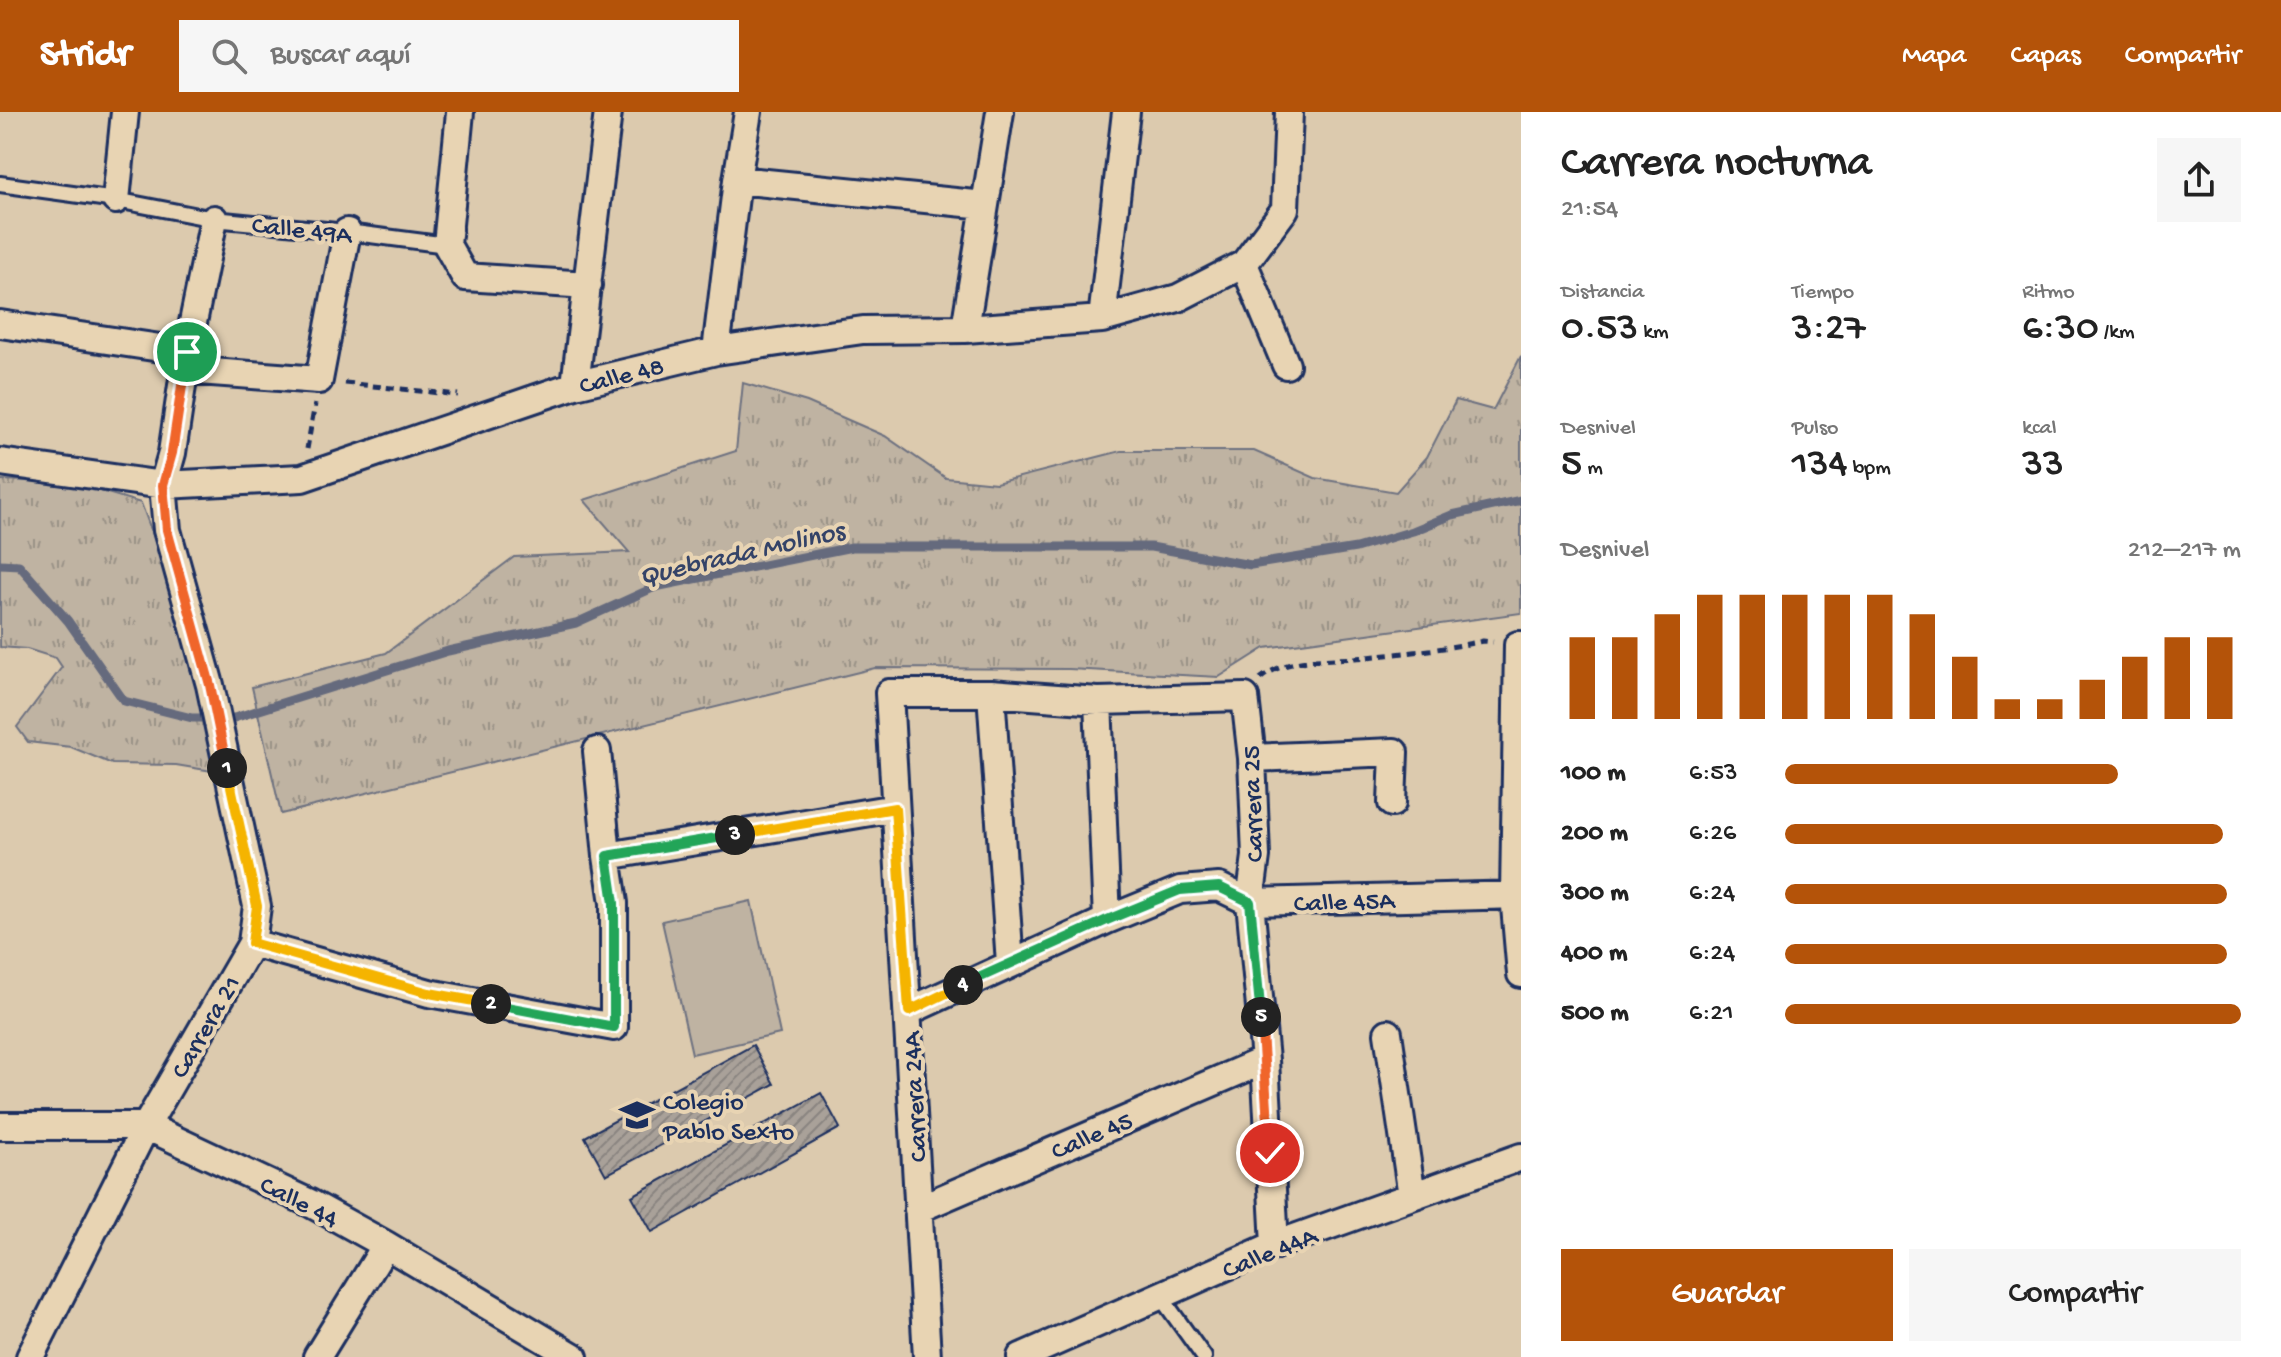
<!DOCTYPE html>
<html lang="es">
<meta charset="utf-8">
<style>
body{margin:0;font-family:"Gochi Hand",sans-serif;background:#f6f6f6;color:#222;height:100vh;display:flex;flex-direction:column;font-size:30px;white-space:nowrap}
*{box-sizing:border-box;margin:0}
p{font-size:26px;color:#767676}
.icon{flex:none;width:44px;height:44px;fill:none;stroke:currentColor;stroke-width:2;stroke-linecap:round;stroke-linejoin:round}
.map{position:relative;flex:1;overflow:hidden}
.side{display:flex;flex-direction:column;background:#fff;width:760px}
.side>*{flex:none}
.pin{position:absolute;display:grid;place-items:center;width:68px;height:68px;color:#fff;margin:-34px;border:4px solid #fff;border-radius:50%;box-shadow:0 2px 8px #0007}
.km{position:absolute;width:40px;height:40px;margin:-20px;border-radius:50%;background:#222;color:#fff;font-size:22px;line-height:40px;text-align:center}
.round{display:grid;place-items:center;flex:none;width:84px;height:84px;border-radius:0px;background:#f6f6f6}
.overview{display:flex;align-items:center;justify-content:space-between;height:136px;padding:0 40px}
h1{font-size:44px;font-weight:600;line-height:60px}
.stats{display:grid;grid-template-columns:repeat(3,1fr);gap:12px;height:136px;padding:8px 40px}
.stats div{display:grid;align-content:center}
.stats b{font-size:40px;font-weight:600}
.stats small{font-size:22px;font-weight:400}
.stats p{font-size:22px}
.chart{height:224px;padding:16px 40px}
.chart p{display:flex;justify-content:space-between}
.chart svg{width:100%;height:144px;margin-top:8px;stroke:#b45309;stroke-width:6}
.action{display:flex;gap:16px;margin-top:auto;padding:16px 40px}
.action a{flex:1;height:92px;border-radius:0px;background:#b45309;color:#fff;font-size:32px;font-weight:600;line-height:92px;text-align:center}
.action a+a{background:#f6f6f6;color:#222}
ul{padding:0 40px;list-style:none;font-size:26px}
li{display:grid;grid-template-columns:128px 96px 1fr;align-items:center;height:60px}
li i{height:20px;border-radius:10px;background:#b45309}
header{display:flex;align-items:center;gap:48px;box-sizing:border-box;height:112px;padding:0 40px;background:#b45309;color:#fff}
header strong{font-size:38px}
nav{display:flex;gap:44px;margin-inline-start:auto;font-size:28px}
.search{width:560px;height:72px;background:#f6f6f6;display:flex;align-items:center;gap:20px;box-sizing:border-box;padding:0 28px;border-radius:0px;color:#767676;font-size:30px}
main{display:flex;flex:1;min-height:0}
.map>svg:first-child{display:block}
</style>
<header>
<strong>Stridr</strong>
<div class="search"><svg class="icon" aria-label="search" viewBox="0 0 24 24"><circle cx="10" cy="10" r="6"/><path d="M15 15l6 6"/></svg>Buscar aquí</div>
<nav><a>Mapa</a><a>Capas</a><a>Compartir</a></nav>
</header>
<main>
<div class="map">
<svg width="1521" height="1245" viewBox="0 0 1521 1245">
<defs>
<pattern id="grass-tufts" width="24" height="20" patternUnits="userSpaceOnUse" patternTransform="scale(2)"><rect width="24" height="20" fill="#bfb3a2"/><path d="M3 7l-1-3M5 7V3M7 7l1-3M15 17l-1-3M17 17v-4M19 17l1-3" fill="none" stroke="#9a9287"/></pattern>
<pattern id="building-hatch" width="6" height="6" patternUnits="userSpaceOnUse" patternTransform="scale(2)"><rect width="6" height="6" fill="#a9a199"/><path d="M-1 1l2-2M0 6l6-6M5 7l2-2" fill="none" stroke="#898480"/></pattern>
</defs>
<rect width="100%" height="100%" fill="#dccaae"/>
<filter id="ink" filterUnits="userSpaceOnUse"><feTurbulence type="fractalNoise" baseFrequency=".0125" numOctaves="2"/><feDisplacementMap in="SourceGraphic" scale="16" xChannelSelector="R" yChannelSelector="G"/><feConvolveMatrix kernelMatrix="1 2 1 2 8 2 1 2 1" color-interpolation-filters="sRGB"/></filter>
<g filter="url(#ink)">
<path fill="url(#grass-tufts)" stroke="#6d7180" stroke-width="2" d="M1521 244V501L1265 536 1219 565 1069 557 875 556 281 702 252 575 386 541 514 445 629 440 584 388 736 339 743 271 807 290 885 324 946 366 996 371 1121 339H1254L1315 366 1396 380 1427 345 1456 288 1493 298Z
M0 368 58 370 94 377 141 391 163 450 218 660 176 653 112 652 71 635 28 630 17 615 62 555 56 546 27 537 0 535Z"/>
<path fill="#bfb3a2" stroke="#6d7180" stroke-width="2" d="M751 789 780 922 692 942 662 809Z"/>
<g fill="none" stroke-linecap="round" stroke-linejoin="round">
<path stroke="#656a7d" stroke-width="9" d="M0 452 19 453 68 509 124 589 192 606H234L448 539 576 511 655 475 852 435H1151L1251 453 1356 436 1413 419 1452 403 1521 388"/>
</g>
<path fill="url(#building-hatch)" stroke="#1b2f5e" stroke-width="2" d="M753 933 774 972 606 1063 585 1025Z
M821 981 840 1016 652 1120 632 1084Z"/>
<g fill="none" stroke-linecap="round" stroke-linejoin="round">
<g stroke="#1b2f5e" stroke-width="20">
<path id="lane" d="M0 72 116 88 214 107 347 120 447 133
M1161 1185 1204 1245"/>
</g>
<g stroke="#1b2f5e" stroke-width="32">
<path id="street" d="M460 0 447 133 465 165 588 173
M737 68 985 93
M116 88 125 0
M1244 152 1286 253
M1102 207 1126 0
M0 212 187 240
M965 217 1000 0
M716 239 737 68 748 0
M185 258 319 268 347 120
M575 273 608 0
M0 350 163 373 302 366 575 273 716 239 863 218 965 217 1102 207 1178 186 1244 152 1285 97 1289 0
M1521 533H1518L1514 783 1521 862
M991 581 1010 852
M1098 589 1107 808
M1252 646 1394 640 1392 691
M607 744 895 696
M252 831 429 881 614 915V791L607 744 597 639
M909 899 1107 808 1180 778 1219 775 1250 790 1521 783
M1388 921 1412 1084
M0 1014H146L310 1091 386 1133 574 1245
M918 1097 1265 948
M30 1245 146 1014 252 831 257 794 210 573 167 418 163 373 172 341 187 240 214 107
M317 1245 386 1133
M927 1245 889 581H991L1098 589 1245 585 1252 646 1256 744 1250 790 1265 948 1275 1133
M1021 1245 1275 1133 1521 1045"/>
</g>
<path stroke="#1b2f5e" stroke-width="5" stroke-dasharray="8 6" stroke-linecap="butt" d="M345 271 458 283
M307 337 315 292
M1260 567C1289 543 1333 549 1367 545 1406 541 1445 537 1483 529L1493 530"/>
<use href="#lane" stroke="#e8d4b3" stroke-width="14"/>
<use href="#street" stroke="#e8d4b3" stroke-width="26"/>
</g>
</g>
<g fill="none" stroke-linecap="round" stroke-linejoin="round" filter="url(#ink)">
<g stroke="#fff" stroke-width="16">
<path id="split-1" d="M187 240 172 341 163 373 167 418 210 573 227 656"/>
</g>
<g stroke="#fff" stroke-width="16">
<path id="split-2" d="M227 656 257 794 252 831 429 881 491 892"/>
</g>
<g stroke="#fff" stroke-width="16">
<path id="split-3" d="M491 892 614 915V791L607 744 735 723"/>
</g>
<g stroke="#fff" stroke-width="16">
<path id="split-4" d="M735 723 895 696 909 899 963 873"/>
</g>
<g stroke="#fff" stroke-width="16">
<path id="split-5" d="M963 873 1107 808 1180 778 1219 775 1250 790 1261 905"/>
</g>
<g stroke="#fff" stroke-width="16">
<path id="split-6" d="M1261 905 1270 1041"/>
</g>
<use href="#split-1" stroke="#f0652b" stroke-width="10"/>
<use href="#split-2" stroke="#f5b400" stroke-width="10"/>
<use href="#split-3" stroke="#22a559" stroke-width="10"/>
<use href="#split-4" stroke="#f5b400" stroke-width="10"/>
<use href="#split-5" stroke="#22a559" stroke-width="10"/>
<use href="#split-6" stroke="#f0652b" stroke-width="10"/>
</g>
<defs>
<g id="school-bare" transform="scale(2.76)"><path d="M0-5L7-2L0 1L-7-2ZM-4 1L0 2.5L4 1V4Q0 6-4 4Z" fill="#1b2f5e" stroke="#e8d4b3" stroke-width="2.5" paint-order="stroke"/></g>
</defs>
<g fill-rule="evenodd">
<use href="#school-bare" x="637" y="1003"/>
</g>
<g text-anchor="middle" stroke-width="8" stroke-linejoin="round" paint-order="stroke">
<g font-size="26" fill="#1b2f5e" stroke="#e8d4b3">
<text transform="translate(302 116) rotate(6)" y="9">Calle 49A</text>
<text transform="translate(621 262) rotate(-14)" y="9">Calle 48</text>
<text transform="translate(1251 692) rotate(-92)" y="9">Carrera 25</text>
<text transform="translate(1344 788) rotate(-2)" y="9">Calle 45A</text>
<text transform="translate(204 914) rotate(-60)" y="9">Carrera 21</text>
<text transform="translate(913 985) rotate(-93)" y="9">Carrera 24A</text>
<text transform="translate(1091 1022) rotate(-23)" y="9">Calle 45</text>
<text transform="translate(300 1088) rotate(27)" y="9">Calle 44</text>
<text transform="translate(1269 1139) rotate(-22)" y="9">Calle 44A</text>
</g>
<g font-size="26" fill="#1b2f5e" stroke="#e8d4b3" text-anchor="start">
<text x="663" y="997">Colegio<tspan x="663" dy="30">Pablo Sexto</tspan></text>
</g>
<g font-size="28" font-style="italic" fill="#344368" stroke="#e8d4b3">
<text transform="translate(741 439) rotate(-13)" y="10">Quebrada Molinos</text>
</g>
</g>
</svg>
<div class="pin" style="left:187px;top:240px;background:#1e9e55"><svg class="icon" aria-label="arrive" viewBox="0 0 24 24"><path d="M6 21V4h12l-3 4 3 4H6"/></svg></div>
<div class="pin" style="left:1270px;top:1041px;background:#d93025"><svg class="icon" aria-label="check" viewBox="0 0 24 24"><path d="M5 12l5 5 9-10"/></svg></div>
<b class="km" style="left:227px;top:656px">1</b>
<b class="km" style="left:491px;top:892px">2</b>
<b class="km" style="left:735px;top:723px">3</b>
<b class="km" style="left:963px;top:873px">4</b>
<b class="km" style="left:1261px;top:905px">5</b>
</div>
<section class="side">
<div class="overview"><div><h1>Carrera nocturna</h1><p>21:54</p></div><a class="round"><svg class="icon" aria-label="share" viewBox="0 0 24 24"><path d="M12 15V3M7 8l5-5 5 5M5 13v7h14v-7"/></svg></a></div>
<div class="stats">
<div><p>Distancia</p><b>0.53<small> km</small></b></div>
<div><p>Tiempo</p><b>3:27</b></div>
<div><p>Ritmo</p><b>6:30<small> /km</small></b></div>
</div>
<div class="stats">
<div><p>Desnivel</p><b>5<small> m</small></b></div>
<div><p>Pulso</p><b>134<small> bpm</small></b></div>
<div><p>kcal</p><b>33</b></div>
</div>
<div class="chart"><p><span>Desnivel</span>212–217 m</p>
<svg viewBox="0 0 160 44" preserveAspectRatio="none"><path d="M5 44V19M15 44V19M25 44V12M35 44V6M45 44V6M55 44V6M65 44V6M75 44V6M85 44V12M95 44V25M105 44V38M115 44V38M125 44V32M135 44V25M145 44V19M155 44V19"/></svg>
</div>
<ul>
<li><b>100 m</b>6:53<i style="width:73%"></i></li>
<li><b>200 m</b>6:26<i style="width:96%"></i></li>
<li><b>300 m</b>6:24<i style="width:97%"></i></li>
<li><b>400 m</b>6:24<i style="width:97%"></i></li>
<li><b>500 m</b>6:21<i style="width:100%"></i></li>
</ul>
<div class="action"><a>Guardar</a><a>Compartir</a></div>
</section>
</main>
